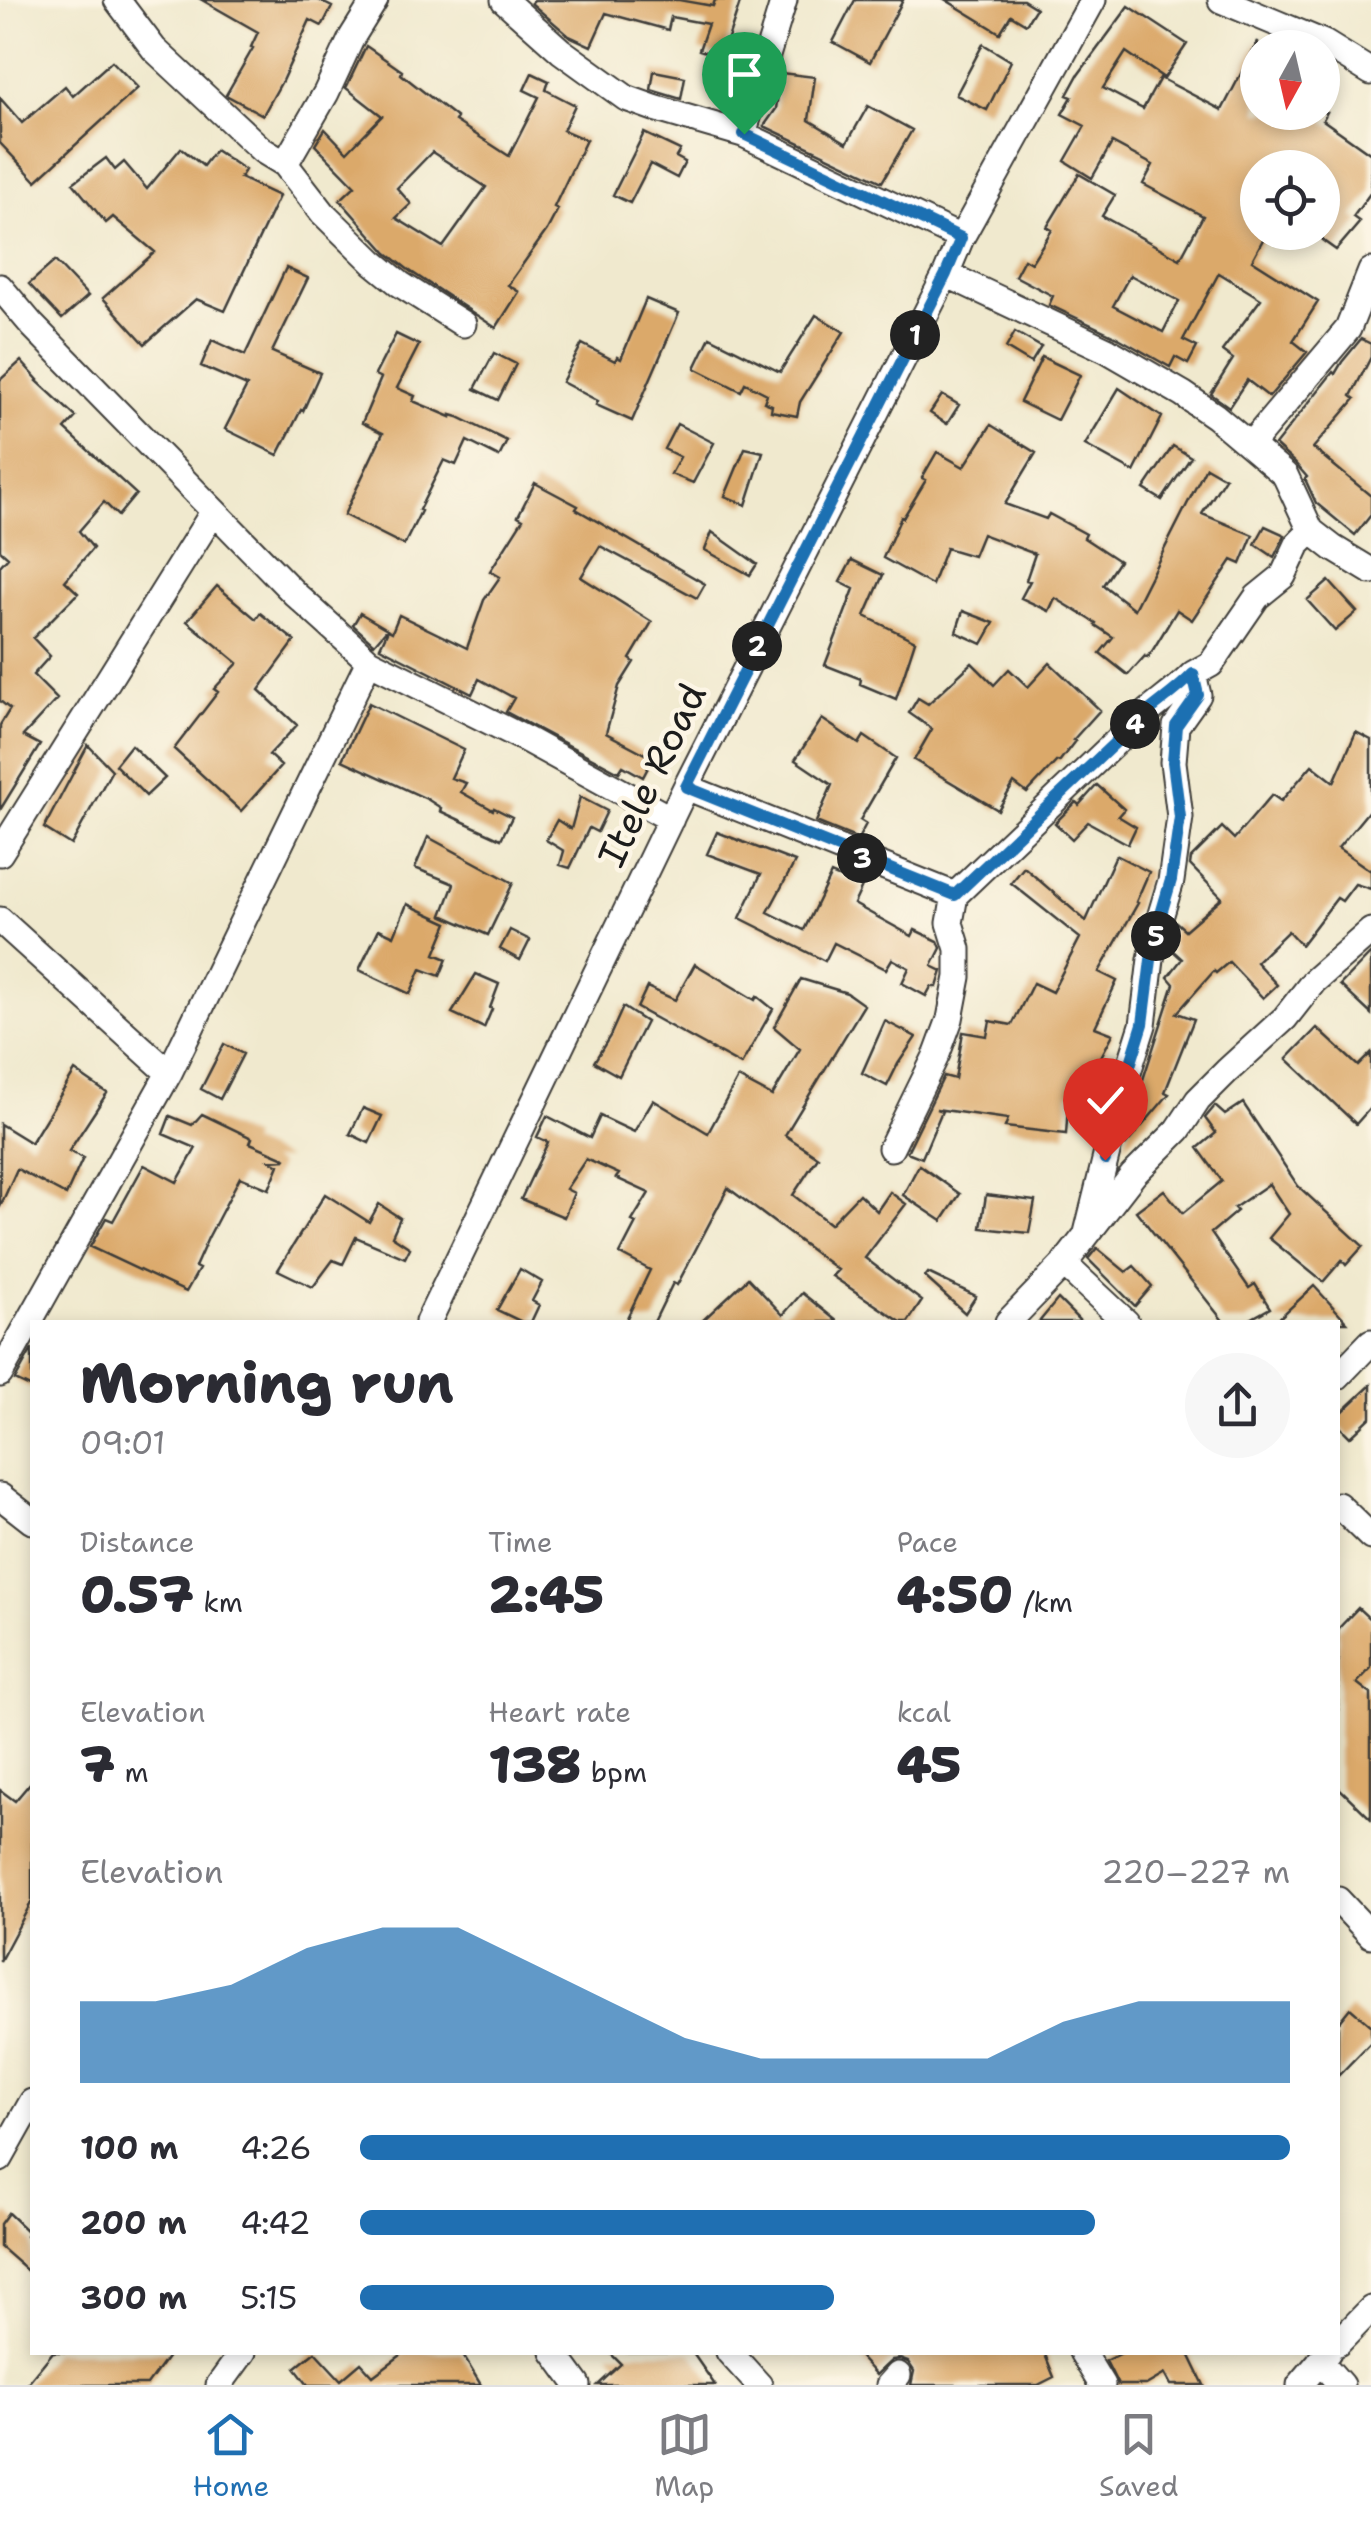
<!DOCTYPE html>
<meta charset="utf-8">
<style>
body{margin:0;font-family:"Shantell Sans",sans-serif;background:#f7f7f7;color:#2b2b33;height:100vh;display:flex;flex-direction:column;font-size:38px;white-space:nowrap}
*{box-sizing:border-box;margin:0}
p{font-size:32px;color:#7c7c81}
.icon{flex:none;width:55px;height:55px;fill:none;stroke:currentColor;stroke-width:2;stroke-linecap:round;stroke-linejoin:round}
.map{position:relative;flex:1;overflow:hidden}
.panel{position:absolute;left:30px;top:1320px;width:1310px;height:1035px;display:flex;flex-direction:column;background:#fff;border-radius:0px;box-shadow:0 5px 15px #0003}
.panel>*{flex:none}
.needle{width:65px;rotate:188deg}
.controls{position:absolute;left:1240px;top:30px;display:grid;gap:20px}
.controls a{display:grid;place-items:center;width:100px;height:100px;border-radius:50%;background:#fff;box-shadow:0 5px 15px #0003;font-size:50px}
.pin{position:absolute;display:grid;place-items:center;width:85px;height:85px;color:#fff;margin:-102px -42px;border-radius:50% 50% 50% 0;rotate:-45deg;box-shadow:0 0 10px #0007}
.pin .icon{rotate:45deg}
.km{position:absolute;width:50px;height:50px;margin:-25px;border-radius:50%;background:#222;color:#fff;font-size:28px;line-height:50px;text-align:center}
.round{display:grid;place-items:center;flex:none;width:105px;height:105px;border-radius:52px;background:#f7f7f7}
.overview{display:flex;align-items:center;justify-content:space-between;height:170px;padding:0 50px}
h1{font-size:55px;font-weight:800;line-height:75px}
.stats{display:grid;grid-template-columns:repeat(3,1fr);gap:15px;height:170px;padding:10px 50px}
.stats div{display:grid;align-content:center}
.stats b{font-size:50px;font-weight:800}
.stats small{font-size:28px;font-weight:400}
.stats p{font-size:28px}
.chart{height:280px;padding:20px 50px}
.chart p{display:flex;justify-content:space-between}
.chart svg{width:100%;height:180px;margin-top:10px;fill:#1f6fb2;opacity:.7}
ul{padding:0 50px;list-style:none;font-size:32px}
li{display:grid;grid-template-columns:160px 120px 1fr;align-items:center;height:75px}
li i{height:25px;border-radius:12px;background:#1f6fb2}
.tab-bar{display:flex;justify-content:space-around;align-items:center;height:140px;border-top:2px solid #e1e1e2;background:#fff;font-size:28px;color:#7c7c81}
.tab-bar a{display:grid;justify-items:center;gap:5px}
.tab-bar .active{color:#1f6fb2}
.map>svg:first-child{display:block}
</style>
<div class="map">
<svg width="1371" height="2385" viewBox="0 0 1371 2385">
<rect width="100%" height="100%" fill="#fcf5e5"/>
<filter id="ink" filterUnits="userSpaceOnUse"><feTurbulence type="fractalNoise" baseFrequency=".01" numOctaves="2"/><feDisplacementMap in="SourceGraphic" scale="20" xChannelSelector="R" yChannelSelector="G"/><feConvolveMatrix kernelMatrix="1 2 1 2 8 2 1 2 1" color-interpolation-filters="sRGB"/></filter>
<filter id="wash" filterUnits="userSpaceOnUse"><feTurbulence type="fractalNoise" baseFrequency=".0048" numOctaves="4" result="noise"/><feDisplacementMap in="SourceGraphic" scale="40" xChannelSelector="R" yChannelSelector="G"/><feGaussianBlur stdDeviation="2.25" result="paint"/><feColorMatrix in="noise" values="0 0 0 0 0 0 0 0 0 0 0 0 0 0 0 0 0 1.4 0 .05"/><feComposite in="paint" operator="in"/></filter>
<g filter="url(#wash)">
<rect width="100%" height="100%" fill="#f0e9ce"/>
<g id="blocks">
<path fill="#dba96b" fill-rule="evenodd" d="M202 0H318L332 7 322 26 310 20 282 81 263 115 226 95 253 48 251 47 258 32Z
M534 0H679L713 6 715 0H741L722 57 699 50 708 24 671 17 668 30 606 13 591 46 569 36 531 3Z
M855 0H903L870 62 833 42Z
M946 0H1023L1036 8 1026 24 1011 15 1000 33Z
M1129 6 1187 44 1164 78 1126 52 1103 88 1143 109 1160 78 1222 110 1258 41V112H1327L1323 120 1371 154V192L1353 217 1360 222 1336 250 1322 240V168H1258V232H1267L1252 260 1318 302 1293 341 1307 352 1269 397 1247 380 1229 407 1211 394 1233 359 1222 351 1261 299 1219 273 1183 340 1197 347 1188 364 1175 357 1170 367 1115 336 1049 305 1053 296 1015 276 1024 259 1031 263 1052 230 1047 227 1079 174 1115 195 1102 216 1180 259 1203 216 1143 184 1153 165 1112 143 1092 178 1065 161 1085 126 1062 114 1072 97 1067 95 1078 75ZM1130 275 1179 301 1163 332 1113 306Z
M983 44 1011 61 987 110 956 95Z
M366 46 402 71 401 74 457 118 455 121 509 156 539 97 524 90 532 73 549 81 546 90 575 105 563 130 586 140 554 207 558 209 547 230 508 285 519 292 496 328 410 271 387 253 340 200 355 186 315 145 325 129 347 152 382 116 346 88ZM432 152 486 187 443 247 396 218 411 204 397 188Z
M112 61 138 88 36 181 0 143V98L22 123 65 86 73 96Z
M654 71 685 77 681 99 651 90Z
M781 73 815 77 809 120 847 143 868 106 912 130 882 182 764 126 776 109Z
M644 133 680 150 676 157 685 162 677 178 650 164 630 203 613 195Z
M181 148 203 166 215 150 245 170 240 178 279 196 225 311 196 299 145 344 103 298 155 252 113 217 106 223 73 183 106 158 115 170 124 162 147 189Z
M55 261 88 296 62 319 29 284Z
M286 268 308 278 272 352 320 373 303 411 301 410 278 455 225 429 247 386 201 366 212 340 245 355Z
M646 299 679 313 632 421 596 405 598 401 562 382 582 344 615 361 617 357 621 359Z
M816 315 844 332 800 402 797 416 771 411 772 405 764 402 767 394 745 383 741 391 695 368 710 337 780 372Z
M1015 332 1041 347 1031 363 1006 348Z
M396 334 419 345 397 388 415 396 413 401 451 417V415L458 417 507 441 499 457 467 441 456 465 444 460 419 510 421 511 404 545 344 515 383 433 362 423 381 378 375 375Z
M1361 339 1371 344V357L1351 396 1355 399 1313 448 1371 496V515L1355 535 1316 503 1305 479 1307 477 1295 463 1275 445 1333 372 1335 374 1342 362Z
M494 353 516 364 498 400 475 389Z
M1042 357 1080 375 1057 420 1020 402Z
M21 361 38 380 37 381 76 417 65 429 136 494 118 516 104 502 79 531 93 548 65 581 78 593 33 638 50 656 33 675 57 699 23 736 40 745 0 810V725L10 709 0 701V566L8 557 0 550V380Z
M1119 388 1162 417 1134 472 1085 445Z
M942 395 959 405 947 424 930 413Z
M677 424 714 443 693 483 671 474 680 457 664 449Z
M991 425 1036 453 1005 504 1046 519 1049 514 1086 534 1084 538 1119 561 1103 585 1134 609 1206 467 1225 478 1202 514 1253 535 1241 564 1232 560 1192 620 1177 610 1148 658 1145 656 1128 675 1100 653 1113 637 1095 625 1096 623 1055 598 1049 611 1021 598 1030 581 1026 580 1035 554 982 534 973 556 946 548 932 585 883 558 901 517 903 518 926 480 922 478 937 452 964 467Z
M1173 446 1191 457 1162 500 1144 489Z
M745 448 763 452 746 505 725 496Z
M535 483 578 506 576 509 705 584 697 598 600 546 581 577 652 622 630 659 634 662 619 686 606 733 653 758 643 777 623 766 619 772 506 712 514 698 479 679 472 694 380 647 388 630 392 632 399 615 467 648 484 600 500 577 490 571 523 519 518 516Z
M1265 526 1285 535 1274 557 1255 544Z
M712 532 757 564 750 575 705 550Z
M852 560 883 575 865 616 915 641 896 699 860 684 861 679 825 665 854 589 840 582Z
M1329 581 1357 612 1335 631 1307 600Z
M217 586 256 619 260 613 295 641 259 690 297 725 269 755 281 766 241 811 174 749 218 692 214 689 238 663 187 621Z
M963 611 994 623 982 644 956 632Z
M360 613 387 629 374 644 353 625Z
M972 663 994 685 1009 669 1028 687 1050 663 1100 710 1073 740 1075 741 1059 762 1057 761 1027 793 1014 783 998 810 914 760 932 729 909 713 918 698 928 704Z
M369 703 464 750 451 778 466 783 461 792 493 810 494 808 512 817 501 839 440 811 441 808 427 799 342 760Z
M822 719 859 744 864 736 896 758 860 820 866 824 858 839 816 822 832 785 795 760Z
M1356 732 1371 740V808L1338 848 1371 871V889L1355 884 1342 901 1337 898 1301 945 1288 931 1256 962 1277 985 1263 998 1229 962 1216 973 1214 971 1177 1013 1194 1019 1165 1092 1169 1094 1125 1146 1139 1092 1174 984 1168 977 1182 959 1172 950 1174 946 1171 944 1175 924 1176 922 1185 930 1222 898 1190 865 1191 858 1222 827 1234 839 1272 795 1281 801 1312 765 1334 782Z
M88 745 112 770 71 845 44 828Z
M131 745 165 778 146 796 115 765Z
M1097 785 1124 809 1118 816 1136 827 1128 844 1088 822 1072 839 1055 823 1076 802 1079 805Z
M580 797 607 811 597 832 589 828 570 868 560 865 564 851 546 840 557 820 571 829Z
M717 832 795 862 768 912 804 930 831 874 862 887 854 904 912 936 915 930 938 941 941 948 932 966 942 971 937 987H931L926 996 902 983 909 968 892 959 886 969 834 943 825 961 740 918 761 874 707 854Z
M428 837 513 883 488 935 442 915 454 884 415 868Z
M1116 855 1149 872 1136 902 1138 903 1099 972 1117 981 1095 1027 1113 1034 1091 1076 1108 1080 1103 1101 1069 1093 1066 1134 1005 1127 1008 1119 936 1109 942 1111 922 1158 907 1152 944 1076 955 1079 963 1032 987 1036 990 1021 1012 1025 1033 983 1052 992 1080 938 1011 883 1024 867 1086 921Z
M407 904 448 923 435 954 447 959 440 976 421 969 410 994 359 970 379 929 394 936Z
M510 930 530 940 520 960 500 949Z
M1371 953V1014L1340 985Z
M695 964 755 1000 757 996 773 1009 741 1065 637 1008 647 987 675 1000Z
M476 974 499 984 490 1008 492 1009 484 1028 452 1013Z
M801 979 847 993 864 1005 785 1135 818 1157 793 1195 830 1224 859 1194 877 1211 890 1192 906 1204 865 1258 922 1301 908 1322H901L832 1276 838 1270 728 1188 677 1285 673 1283 654 1322H625L650 1270 620 1254 636 1223 632 1221 649 1193 616 1178 619 1174 586 1159 566 1189 574 1193 564 1217 521 1199 548 1142 537 1137 547 1116 590 1138 600 1116 634 1132 653 1100 708 1133 738 1078 772 1096 800 1049 774 1027Z
M623 1007 646 1022 619 1076 594 1062 610 1036Z
M885 1021 916 1037 898 1064 887 1086 862 1073Z
M1317 1028 1358 1066 1371 1053V1107L1356 1124 1287 1059Z
M224 1044 243 1054 220 1099 201 1089Z
M75 1071 107 1093 69 1151 83 1158 66 1195 17 1169 0 1207V1124L31 1143Z
M1243 1103 1298 1186 1363 1246 1346 1265 1342 1260 1323 1282 1269 1238 1289 1214 1269 1184 1234 1208 1237 1211 1211 1233 1249 1288 1255 1284 1270 1308 1245 1322H1224L1136 1211 1164 1190 1183 1213 1222 1181 1198 1148 1216 1133 1205 1118 1215 1106 1225 1115Z
M363 1108 382 1116 369 1143 350 1134Z
M202 1114 252 1138 250 1143 287 1159 270 1160 279 1165 269 1189 240 1177 208 1238 195 1267 199 1269 186 1292 90 1247 106 1218 113 1221 144 1165 177 1182 196 1148 163 1134 170 1116 192 1125Z
M919 1165 960 1194 942 1221 903 1195Z
M325 1194 369 1222 379 1204 400 1218 392 1236 410 1248 405 1258 356 1237 343 1264 333 1260 313 1287 278 1270Z
M986 1195 1035 1201 1029 1233 981 1228Z
M1097 1248 1126 1272 1134 1266 1152 1286 1135 1306 1088 1259Z
M520 1269 542 1282 532 1301 539 1305 531 1322H522L497 1310Z
M928 1273 976 1296 965 1313 925 1277Z
M748 1278 783 1315 802 1293 838 1322H701Z
M1314 1286 1347 1322H1275Z
M1058 1299 1081 1322H1039Z
M32 1349V1388L15 1380Z
M1371 1385V1417L1350 1437 1338 1425V1416Z
M1358 1608 1371 1620V1668L1357 1683 1371 1694V1819L1338 1787V1629Z
M32 1781V1901L0 1961V1790L15 1801Z
M1350 2008 1371 2026V2042L1338 2076V2023Z
M8 2213 28 2232 26 2236 32 2242V2275L0 2247V2224Z
M53 2352H171L147 2385H26Z
M315 2352 341 2380 361 2363 373 2376 405 2352H461L481 2385H308L295 2368Z
M609 2352H692L715 2385H598L621 2364Z
M855 2352H1044L1054 2377 1038 2385H911L914 2371 908 2362 900 2359 892 2360 876 2375Z
M1124 2352H1188L1204 2385H1171L1165 2374 1146 2385H1118L1106 2361Z"/>
</g>
</g>
<g filter="url(#ink)">
<use href="#blocks" fill-opacity="0" stroke="#3c3b37" stroke-width="2.5"/>
<g fill="none" stroke-linecap="round" stroke-linejoin="round">
<g stroke="#3c3b37" stroke-width="29">
<path id="minor" d="M117 0 154 49 262 150 285 164 323 213 373 262 400 284 463 324
M504 0 561 51 626 98 654 108 743 134 961 238
M1221 0 1324 43 1371 72
M743 134 784 0
M285 164 326 93 352 37 375 0
M946 274 1107 350 1183 394 1215 416 1285 475 1311 531 1333 548 1371 571
M0 287 32 325 295 594 369 661 527 740 671 819
M1250 445 1348 329 1371 271
M686 787 955 895
M0 853 214 511
M0 920 169 1073
M891 1148 937 1054 950 1019 958 977V949L950 923 955 895 1142 717C1159 702 1178 690 1193 674
M1087 1233 1123 1088 1143 1025 1151 959 1161 914 1171 881 1180 817 1173 762 1176 726 1198 695 1193 674 1211 664 1257 597 1283 576 1298 544 1311 531
M1064 1264 1126 1322
M428 1322 686 787 946 274 961 238 1093 0
M1008 1322 1064 1264 1133 1175 1178 1130 1198 1100 1227 1071 1285 1018 1314 981 1371 931
M0 1374 169 1073 369 661
M1338 1376 1371 1342
M0 1496 32 1521
M1338 1505 1371 1537
M1338 1900 1371 1935
M0 2159 32 2102
M1338 2343 1371 2309
M554 2352 578 2385
M729 2352 759 2385
M1082 2352 1102 2385
M1320 2361 1341 2385
M219 2385 243 2352
M889 2385 898 2375
M1300 2385 1328 2352"/>
</g>
<use href="#minor" stroke="#fff" stroke-width="25"/>
</g>
</g>
<g fill="none" stroke-linecap="round" stroke-linejoin="round" filter="url(#ink)">
<g stroke="#fff" stroke-width="20">
<path id="route" d="M744 134 961 238 946 274 686 787 955 895 1142 717C1159 702 1178 690 1193 674L1198 695 1176 726 1173 762 1180 817 1171 880 1161 914 1151 960 1143 1024 1123 1088 1105 1160"/>
</g>
<use href="#route" stroke="#1f6fb2" stroke-width="12"/>
</g>
<g text-anchor="middle" stroke-width="9" stroke-linejoin="round" paint-order="stroke">
<g font-size="38" fill="#1c1c1c" stroke="#fcf5e5">
<text transform="translate(652 775) rotate(-64)" y="13">Itele Road</text>
</g>
</g>
</svg>
<div class="controls">
<a><svg class="needle" viewBox="-14 -14 28 28"><path d="M0-13l5 13h-10z" fill="#e53935"/><path d="M0 13l5-13h-10z" fill="#7c7c81"/></svg></a>
<a><svg class="icon" aria-label="locate" viewBox="0 0 24 24"><circle cx="12" cy="12" r="6"/><path d="M12 2v4M12 18v4M2 12h4M18 12h4"/></svg></a>
</div>
<div class="pin" style="left:744px;top:134px;background:#1e9e55"><svg class="icon" aria-label="arrive" viewBox="0 0 24 24"><path d="M6 21V4h12l-3 4 3 4H6"/></svg></div>
<div class="pin" style="left:1105px;top:1160px;background:#d93025"><svg class="icon" aria-label="check" viewBox="0 0 24 24"><path d="M5 12l5 5 9-10"/></svg></div>
<b class="km" style="left:915px;top:335px">1</b>
<b class="km" style="left:757px;top:646px">2</b>
<b class="km" style="left:862px;top:858px">3</b>
<b class="km" style="left:1135px;top:724px">4</b>
<b class="km" style="left:1156px;top:936px">5</b>
<section class="panel">
<div class="overview"><div><h1>Morning run</h1><p>09:01</p></div><a class="round"><svg class="icon" aria-label="share" viewBox="0 0 24 24"><path d="M12 15V3M7 8l5-5 5 5M5 13v7h14v-7"/></svg></a></div>
<div class="stats">
<div><p>Distance</p><b>0.57<small> km</small></b></div>
<div><p>Time</p><b>2:45</b></div>
<div><p>Pace</p><b>4:50<small> /km</small></b></div>
</div>
<div class="stats">
<div><p>Elevation</p><b>7<small> m</small></b></div>
<div><p>Heart rate</p><b>138<small> bpm</small></b></div>
<div><p>kcal</p><b>45</b></div>
</div>
<div class="chart"><p><span>Elevation</span>220–227 m</p>
<svg viewBox="0 0 160 44" preserveAspectRatio="none"><path d="M0 44V24L10 24L20 20L30 11L40 6L50 6L60 15L70 24L80 33L90 38L100 38L110 38L120 38L130 29L140 24L150 24L160 24V44z"/></svg>
</div>
<ul>
<li><b>100 m</b>4:26<i style="width:100%"></i></li>
<li><b>200 m</b>4:42<i style="width:79%"></i></li>
<li><b>300 m</b>5:15<i style="width:51%"></i></li>
</ul>
</section>
</div>
<nav class="tab-bar">
<a class="active"><svg class="icon" aria-label="home" viewBox="0 0 24 24"><path d="M3 11l9-7 9 7M6 9v11h12V9"/></svg>Home</a>
<a><svg class="icon" aria-label="map" viewBox="0 0 24 24"><path d="M3 6l6-2 6 2 6-2v14l-6 2-6-2-6 2zM9 4v14M15 6v14"/></svg>Map</a>
<a><svg class="icon" aria-label="saved" viewBox="0 0 24 24"><path d="M7 4h10v16l-5-4-5 4z"/></svg>Saved</a>
</nav>
